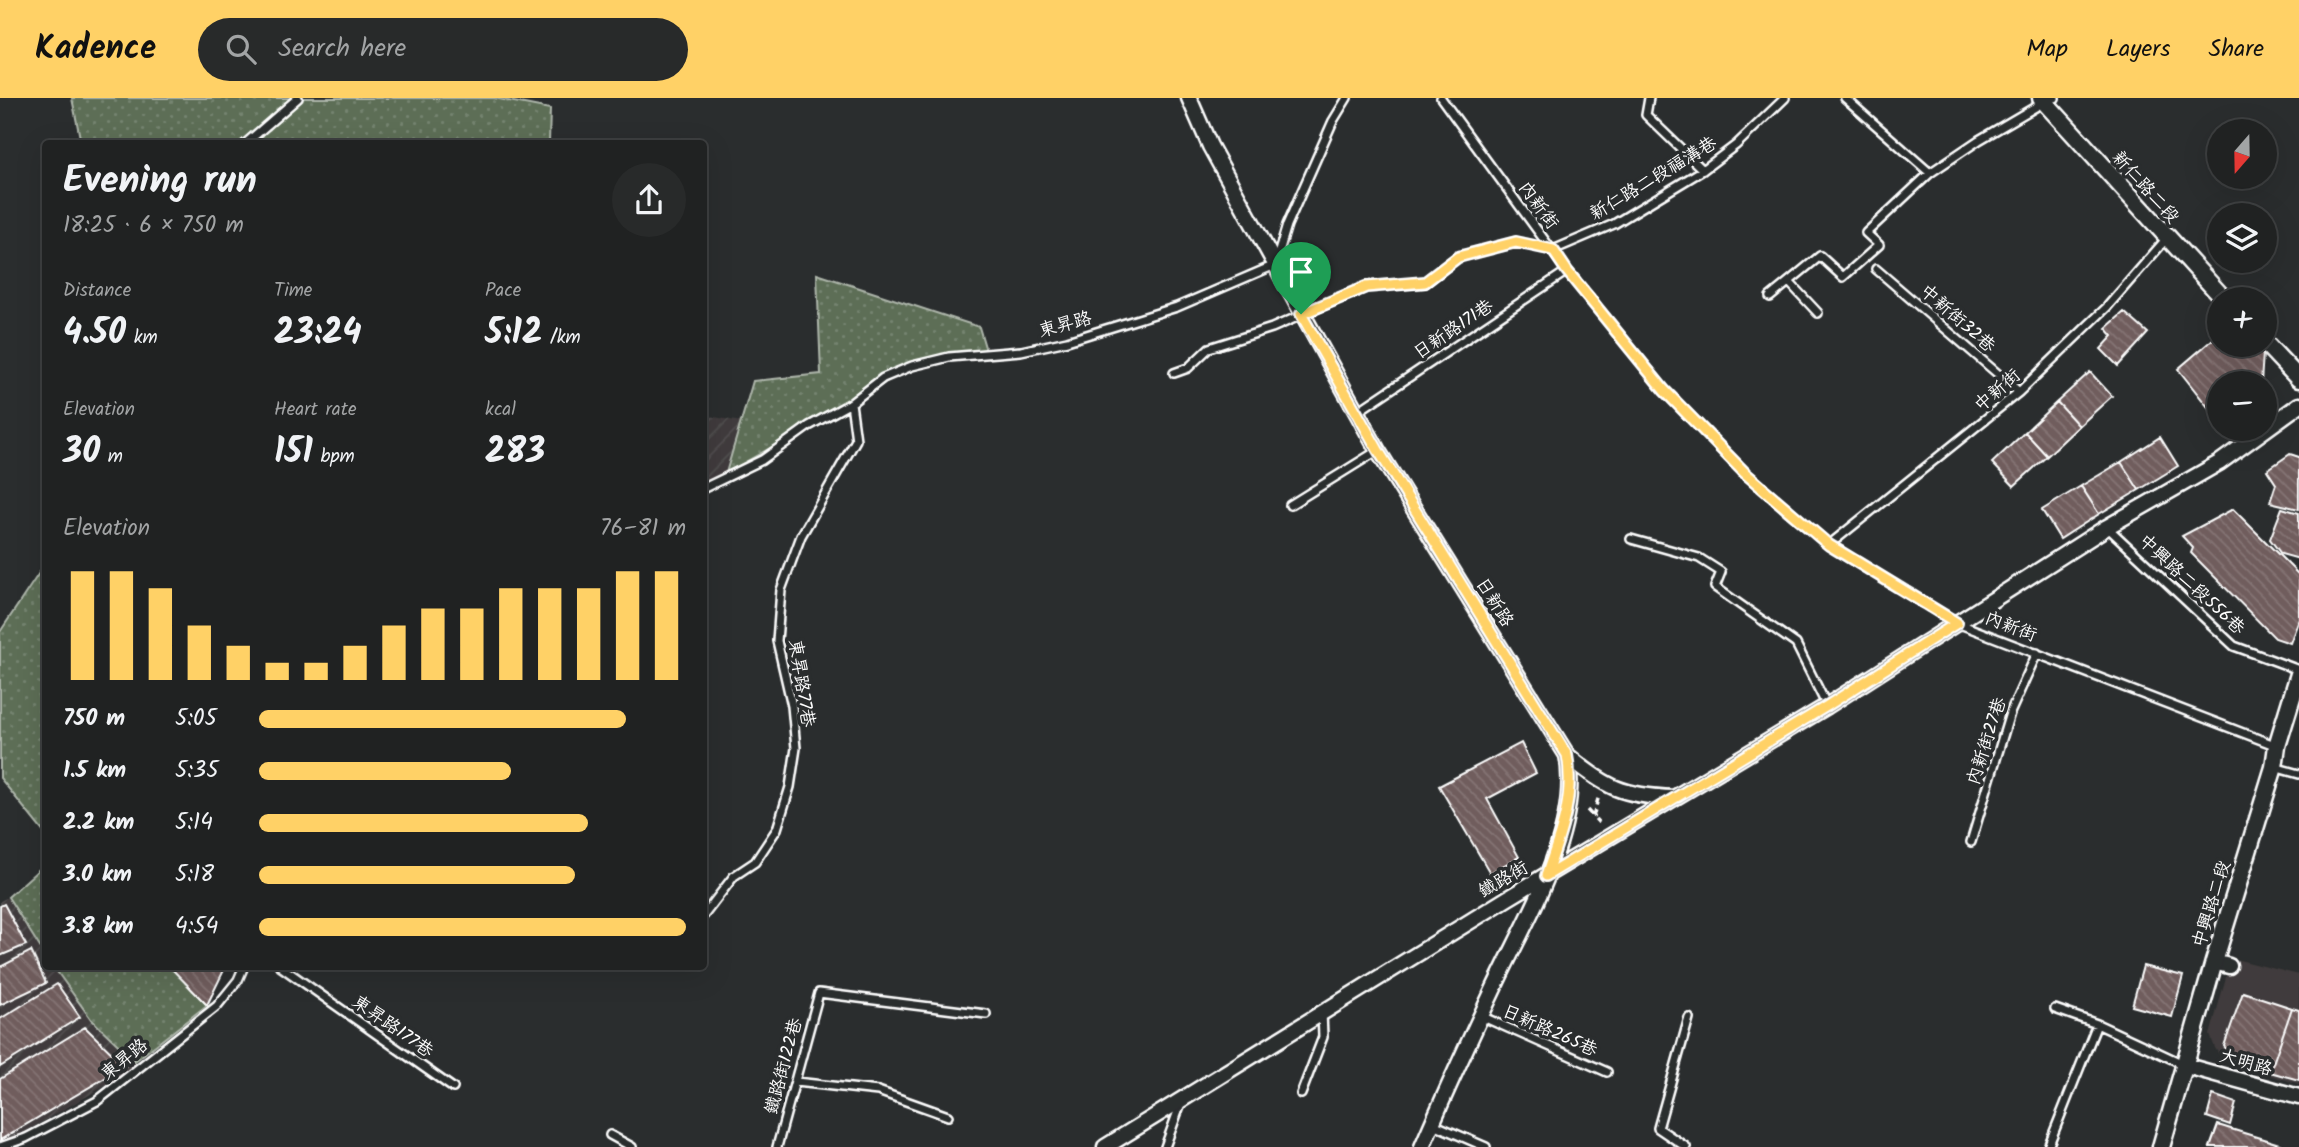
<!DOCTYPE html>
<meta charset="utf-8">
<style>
body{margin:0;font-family:Kalam,"LXGW WenKai TC",sans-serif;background:#282a2a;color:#f1f3f6;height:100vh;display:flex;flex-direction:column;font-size:26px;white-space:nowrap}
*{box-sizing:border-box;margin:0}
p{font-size:23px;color:#a2a4a5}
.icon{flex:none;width:38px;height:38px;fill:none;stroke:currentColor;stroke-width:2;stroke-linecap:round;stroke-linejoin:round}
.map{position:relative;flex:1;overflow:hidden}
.side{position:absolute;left:42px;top:42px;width:665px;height:830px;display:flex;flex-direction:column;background:#202222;border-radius:7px;box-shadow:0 7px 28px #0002,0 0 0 2px #3d3f40}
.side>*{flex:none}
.needle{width:46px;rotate:200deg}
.fabs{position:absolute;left:2207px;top:21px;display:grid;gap:14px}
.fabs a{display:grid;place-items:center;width:70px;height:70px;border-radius:50%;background:#202222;box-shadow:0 7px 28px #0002,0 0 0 2px #3d3f40;font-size:35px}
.pin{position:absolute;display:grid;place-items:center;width:60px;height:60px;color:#fff;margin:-72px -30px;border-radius:50% 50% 50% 0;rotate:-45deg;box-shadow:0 0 7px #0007}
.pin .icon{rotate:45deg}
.round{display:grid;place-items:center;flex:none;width:74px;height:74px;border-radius:37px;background:#282a2a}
.summary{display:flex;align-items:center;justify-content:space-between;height:119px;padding:0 21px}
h1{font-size:38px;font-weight:700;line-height:52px}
.stats{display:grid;grid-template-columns:repeat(3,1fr);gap:10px;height:119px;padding:7px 21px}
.stats div{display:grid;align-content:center}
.stats b{font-size:35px;font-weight:700}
.stats small{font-size:19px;font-weight:400}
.stats p{font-size:19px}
.chart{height:196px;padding:14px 21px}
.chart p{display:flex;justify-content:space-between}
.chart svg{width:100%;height:126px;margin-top:7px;stroke:#ffd166;stroke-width:6}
ul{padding:0 21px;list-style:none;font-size:23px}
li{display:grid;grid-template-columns:112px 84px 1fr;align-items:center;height:52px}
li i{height:18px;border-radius:9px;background:#ffd166}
header{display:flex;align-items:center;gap:42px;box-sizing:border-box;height:98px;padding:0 35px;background:#ffd166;color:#111}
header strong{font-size:33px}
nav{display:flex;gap:38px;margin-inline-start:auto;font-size:24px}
.search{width:490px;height:63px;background:#282a2a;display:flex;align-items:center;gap:18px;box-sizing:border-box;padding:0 24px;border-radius:38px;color:#a2a4a5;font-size:26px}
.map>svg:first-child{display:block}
</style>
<header>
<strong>Kadence</strong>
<div class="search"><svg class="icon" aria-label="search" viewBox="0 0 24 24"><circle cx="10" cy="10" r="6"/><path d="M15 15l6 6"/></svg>Search here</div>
<nav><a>Map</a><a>Layers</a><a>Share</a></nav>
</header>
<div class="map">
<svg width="2299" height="1049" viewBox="0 0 2299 1049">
<defs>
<pattern id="industrial-furrows" width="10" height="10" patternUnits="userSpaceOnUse" patternTransform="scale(1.75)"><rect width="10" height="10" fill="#3f3b3c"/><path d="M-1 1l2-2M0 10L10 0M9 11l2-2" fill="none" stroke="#524f50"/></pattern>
<pattern id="grass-dots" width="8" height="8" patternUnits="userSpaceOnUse" patternTransform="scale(1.75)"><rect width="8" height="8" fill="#5d6e57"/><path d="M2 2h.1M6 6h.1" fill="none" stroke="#758470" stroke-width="1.8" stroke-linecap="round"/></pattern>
<pattern id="building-back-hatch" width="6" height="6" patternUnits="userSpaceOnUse" patternTransform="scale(1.75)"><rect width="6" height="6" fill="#705d5d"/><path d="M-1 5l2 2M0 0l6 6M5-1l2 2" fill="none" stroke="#857575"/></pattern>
</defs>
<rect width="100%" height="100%" fill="#2a2d2e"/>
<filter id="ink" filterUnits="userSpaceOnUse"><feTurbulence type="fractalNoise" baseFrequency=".0143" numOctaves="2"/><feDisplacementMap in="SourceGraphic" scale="14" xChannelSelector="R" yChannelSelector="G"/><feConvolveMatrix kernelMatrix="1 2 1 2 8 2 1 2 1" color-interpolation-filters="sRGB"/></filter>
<g filter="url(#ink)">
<path fill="#3f3b3c" d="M2239 862 2299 877V986L2231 966 2221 959 2215 950 2210 937 2229 868Z"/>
<path fill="url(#industrial-furrows)" d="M704 317 741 324 726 375 704 384Z
M45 766 46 868H226L207 907 135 963 133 972 0 1048V803L8 799Z"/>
<path fill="url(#grass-dots)" stroke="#aeb6ab" stroke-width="2" d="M72 0H494L550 11 549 45H81Z
M817 176 979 229 987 256 913 269 726 375 753 283 821 276Z
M45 466 46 736H45L0 680V534Z
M45 766V857L8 799Z
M53 868H169L207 907 135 963 91 921Z"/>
<path fill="url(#building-back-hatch)" stroke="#fff" stroke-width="2" d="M2124 214 2148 235 2118 268 2101 251 2113 238 2106 230Z
M2219 236V247H2255L2263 255 2261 285H2219V323L2178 271Z
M2090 274 2112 298 2079 328 2057 304Z
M2057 304 2079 328 2047 358 2025 334Z
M2025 334 2047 358 2014 388 1992 365Z
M2160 339 2178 368 2139 392 2121 364Z
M2290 356 2299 359V411L2270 404 2276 386 2267 372Z
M2121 364 2139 392 2099 416 2081 388Z
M2081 388 2099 416 2060 441 2042 412Z
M2282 410 2299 415V461L2281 456 2270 441Z
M2233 411 2299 477V521L2290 545 2275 540 2191 455 2193 450 2182 438Z
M1521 645 1536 675 1487 701 1519 759 1490 775 1439 688Z
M4 806 26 847 0 858V808Z
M31 853 46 885 0 907V869Z
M169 868H226L207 907Z
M2143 868 2183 878 2172 919 2132 908Z
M57 886 80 919 0 969V921Z
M2243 894 2292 910 2270 974 2235 962 2224 948Z
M2292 910 2299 912V982L2270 974Z
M85 929 125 968 0 1042V981Z
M2213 997 2236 1005 2230 1027 2207 1019Z
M2218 1027 2289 1049H2210Z"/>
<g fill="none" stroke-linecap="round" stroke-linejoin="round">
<g stroke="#fff" stroke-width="12">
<path id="service" d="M1441 0 1567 173 1664 292 1745 375 1829 447 1957 525 2277 648
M1649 0 1646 17 1703 72
M1845 0 1930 75
M245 46 298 0
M1876 171 2019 294
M1789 184 1818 215
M1770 199 1820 158 1843 179 1879 147 1866 135 1930 75 1979 42 2044 4 2055 0
M1174 275 1188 270 1209 250 1272 230 1366 189 1425 185 1458 159 1516 144 1553 152 1614 126 1703 72 1736 47 1785 0
M1357 314 1567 173
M704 390 762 362 809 328 851 305 883 280 912 268 949 259 1021 253 1067 243 1177 209 1275 167 1287 127 1333 23 1347 0
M1290 407 1377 353
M2107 429 2234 548 2299 572
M1631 441 1699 460 1721 474 1715 489 1796 546 1827 608
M1829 447 2019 294 2107 209 2167 140
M2274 669 2299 676
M1971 744 2010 615 2037 555
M704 817 734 778 755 764 777 731 790 689 796 650 792 608 777 543 781 492 801 438 856 342 851 305
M280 868 453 990
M2055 911 2097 926 2183 966
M1481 918 1607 974
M796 984 878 993 948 1018
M1301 996 1323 939 1322 914
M1433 1026 1486 1049
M610 1037 632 1049
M0 1049 26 1040 97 1003 217 908 238 882 244 868
M777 1049 819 895 986 916
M1165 1049 1181 1005
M1686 1049 1658 1030 1689 920
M2048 1049 2097 926"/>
</g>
<g stroke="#fff" stroke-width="19">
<path id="minor" d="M1189 0 1210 48 1378 353 1567 657C1582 732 1526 821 1495 888 1470 941 1445 995 1422 1049
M1567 657C1606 690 1623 698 1674 700
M2214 864 2229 868
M2183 967 2299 999
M1105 1049 1508 800 1827 608 2107 429 2219 365 2299 307"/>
</g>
<g stroke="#fff" stroke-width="21">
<path id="tertiary" d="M2041 0 2224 201
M2264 244 2299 281
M2161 1049 2214 864 2274 669 2277 648 2299 576"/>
</g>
<path stroke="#fff" stroke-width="3.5" stroke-dasharray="7 5" stroke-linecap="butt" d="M1587 712 1599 725
M1593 719 1599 697"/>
<use href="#service" stroke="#2a2d2e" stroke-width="7"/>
<use href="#minor" stroke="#2a2d2e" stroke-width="14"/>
<use href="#tertiary" stroke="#2a2d2e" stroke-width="16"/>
</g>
</g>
<g fill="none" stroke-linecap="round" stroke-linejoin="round" filter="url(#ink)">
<g stroke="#fff" stroke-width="14">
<path id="route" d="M1516 144 1553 152 1567 173 1664 292 1745 375 1829 447 1957 525 1827 608 1546 778C1560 737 1575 700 1567 657L1378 352 1301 216 1366 189 1425 184 1458 159Z"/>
</g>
<use href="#route" stroke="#ffd166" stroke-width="9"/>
</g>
<g text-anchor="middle" stroke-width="7" stroke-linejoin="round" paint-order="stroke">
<g font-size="18" fill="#fff" stroke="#2a2d2e">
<text transform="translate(1653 80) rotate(-31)" y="6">新仁路二段福溝巷</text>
<text transform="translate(2146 89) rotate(48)" y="6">新仁路二段</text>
<text transform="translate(1539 107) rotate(54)" y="6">內新街</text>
<text transform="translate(1958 220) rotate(41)" y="6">中新街32巷</text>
<text transform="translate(1065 226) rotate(-15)" y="6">東昇路</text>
<text transform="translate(1453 231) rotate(-34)" y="6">日新路171巷</text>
<text transform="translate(1997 292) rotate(-41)" y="6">中新街</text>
<text transform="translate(2192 486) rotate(43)" y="6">中興路二段556巷</text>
<text transform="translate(1495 504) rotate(58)" y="6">日新路</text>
<text transform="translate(2011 528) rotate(21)" y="6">內新街</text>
<text transform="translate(802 585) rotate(81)" y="6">東昇路77巷</text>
<text transform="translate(1986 643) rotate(-72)" y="6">內新街27巷</text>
<text transform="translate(1503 781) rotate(-30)" y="6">鐵路街</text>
<text transform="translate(2211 806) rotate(-73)" y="6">中興路二段</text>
<text transform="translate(393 928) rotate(35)" y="6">東昇路177巷</text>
<text transform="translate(1550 932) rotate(24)" y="6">日新路265巷</text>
<text transform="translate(124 961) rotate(-39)" y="6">東昇路</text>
<text transform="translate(2246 964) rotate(16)" y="6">大明路</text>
<text transform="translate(783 968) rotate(-75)" y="6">鐵路街122巷</text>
</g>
</g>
</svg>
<div class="fabs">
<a><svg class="needle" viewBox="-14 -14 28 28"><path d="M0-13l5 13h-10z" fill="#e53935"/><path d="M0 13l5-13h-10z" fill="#a2a4a5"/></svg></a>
<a><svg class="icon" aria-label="layers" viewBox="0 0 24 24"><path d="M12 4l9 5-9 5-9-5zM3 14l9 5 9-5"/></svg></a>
<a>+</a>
<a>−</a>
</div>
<div class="pin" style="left:1301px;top:216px;background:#1e9e55"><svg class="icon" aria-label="arrive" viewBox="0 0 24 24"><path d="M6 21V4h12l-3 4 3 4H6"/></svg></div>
<section class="side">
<div class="summary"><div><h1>Evening run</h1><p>18:25 · 6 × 750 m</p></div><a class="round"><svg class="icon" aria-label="share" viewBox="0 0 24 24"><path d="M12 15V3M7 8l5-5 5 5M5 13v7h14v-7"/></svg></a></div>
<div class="stats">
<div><p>Distance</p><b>4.50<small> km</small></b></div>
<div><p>Time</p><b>23:24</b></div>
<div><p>Pace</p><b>5:12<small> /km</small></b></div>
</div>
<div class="stats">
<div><p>Elevation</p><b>30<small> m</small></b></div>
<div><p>Heart rate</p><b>151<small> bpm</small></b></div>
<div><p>kcal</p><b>283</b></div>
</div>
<div class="chart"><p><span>Elevation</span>76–81 m</p>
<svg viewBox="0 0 160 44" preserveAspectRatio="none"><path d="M5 44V6M15 44V6M25 44V12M35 44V25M45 44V32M55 44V38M65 44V38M75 44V32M85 44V25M95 44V19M105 44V19M115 44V12M125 44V12M135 44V12M145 44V6M155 44V6"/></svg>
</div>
<ul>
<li><b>750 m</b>5:05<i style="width:86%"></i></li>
<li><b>1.5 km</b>5:35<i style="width:59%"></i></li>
<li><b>2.2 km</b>5:14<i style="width:77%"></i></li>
<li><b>3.0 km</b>5:18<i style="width:74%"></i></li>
<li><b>3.8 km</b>4:54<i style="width:100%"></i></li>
</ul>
</section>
</div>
